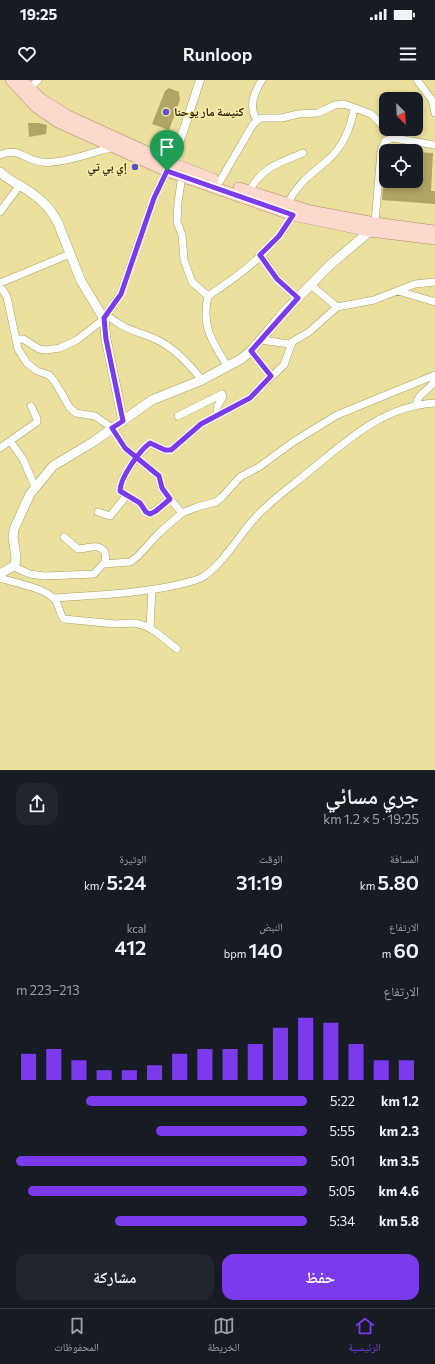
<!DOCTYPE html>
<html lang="ar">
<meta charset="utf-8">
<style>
body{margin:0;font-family:Commissioner,"Noto Naskh Arabic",sans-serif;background:#20242c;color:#f1f3f6;direction:rtl;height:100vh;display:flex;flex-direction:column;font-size:15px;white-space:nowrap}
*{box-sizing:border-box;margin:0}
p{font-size:13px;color:#9ea1a6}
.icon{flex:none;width:22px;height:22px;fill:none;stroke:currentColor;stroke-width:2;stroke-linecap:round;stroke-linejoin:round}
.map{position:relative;height:690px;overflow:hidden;direction:ltr}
.panel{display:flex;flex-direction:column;background:#171b24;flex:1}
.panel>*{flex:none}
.needle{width:26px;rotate:156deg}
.buttons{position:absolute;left:379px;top:12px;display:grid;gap:8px}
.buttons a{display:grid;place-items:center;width:44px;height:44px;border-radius:8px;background:#171b24;box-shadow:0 2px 6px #0003;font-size:20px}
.pin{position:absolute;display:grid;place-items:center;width:34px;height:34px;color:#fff;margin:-41px -17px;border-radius:50% 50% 50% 0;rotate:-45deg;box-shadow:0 0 4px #0007}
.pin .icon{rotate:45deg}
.round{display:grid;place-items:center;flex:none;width:42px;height:42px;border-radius:12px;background:#20242c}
.head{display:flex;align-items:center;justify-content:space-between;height:68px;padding:0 16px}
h1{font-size:22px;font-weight:600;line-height:30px}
.figures{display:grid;grid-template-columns:repeat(3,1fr);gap:6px;height:68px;padding:4px 16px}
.figures div{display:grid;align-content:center}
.figures b{font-size:20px;font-weight:600}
.figures small{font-size:11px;font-weight:400}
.figures p{font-size:11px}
.chart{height:112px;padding:8px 16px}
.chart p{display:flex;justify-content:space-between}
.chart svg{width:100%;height:72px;margin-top:4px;stroke:#7c3aed;stroke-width:6}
.action{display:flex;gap:8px;margin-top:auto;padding:8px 16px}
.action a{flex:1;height:46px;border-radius:12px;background:#7c3aed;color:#fff;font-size:16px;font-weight:600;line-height:46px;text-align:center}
.action a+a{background:#20242c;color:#f1f3f6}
ul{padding:0 16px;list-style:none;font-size:13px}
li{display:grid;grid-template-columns:64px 48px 1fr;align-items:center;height:30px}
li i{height:10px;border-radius:5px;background:#7c3aed}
.status{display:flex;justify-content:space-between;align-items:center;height:28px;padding:0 20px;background:#171b24;direction:ltr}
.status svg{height:11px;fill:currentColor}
header{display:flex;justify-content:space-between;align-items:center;height:52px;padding:0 16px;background:#171b24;font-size:18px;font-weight:600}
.tabs{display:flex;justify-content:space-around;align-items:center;height:56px;border-top:1px solid #363941;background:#171b24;font-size:11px;color:#9ea1a6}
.tabs a{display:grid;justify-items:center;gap:2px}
.tabs .on{color:#7c3aed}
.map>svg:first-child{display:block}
</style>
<div class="status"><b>19:25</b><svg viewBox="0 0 49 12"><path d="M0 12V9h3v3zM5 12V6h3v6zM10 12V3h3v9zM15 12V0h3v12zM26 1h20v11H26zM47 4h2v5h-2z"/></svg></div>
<header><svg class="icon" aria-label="menu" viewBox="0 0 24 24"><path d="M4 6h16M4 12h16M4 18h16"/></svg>Runloop<svg class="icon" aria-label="heart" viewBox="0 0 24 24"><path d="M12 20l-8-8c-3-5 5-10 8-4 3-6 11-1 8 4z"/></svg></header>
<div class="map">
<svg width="435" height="690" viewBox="0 0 435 690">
<rect width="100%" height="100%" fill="#ebe09e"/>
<path fill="#b0a565" d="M169 8 179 12 180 20 169 50 152 44 165 11Z
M28 43H39L47 45 46 54 29 57Z
M416 72 433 73 431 111H435V124L382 120 385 82 386 101H416Z"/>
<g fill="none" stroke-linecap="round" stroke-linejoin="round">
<g stroke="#aca161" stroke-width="8">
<path id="minor" d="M417 0 432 20 435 33
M27 11 38 0
M257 40C248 27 254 13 262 0
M0 75C19 67 23 79 41 82 59 85 94 72 113 67
M182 96 178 122 177 142 182 155 184 180 192 202 208 216C240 195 275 169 293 135
M220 101 252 46 257 40 261 38H282L298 34 318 33 335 25 344 24 371 34 386 49
M249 111C263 87 278 83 303 73
M288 124C295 105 314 92 329 79 344 65 351 47 354 28
M0 132 20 105
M375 143 381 71 385 61 393 58 435 65
M261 175 277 199 298 218
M0 203 70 174
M311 205 337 227
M0 206 7 217 18 269 27 283 37 291 49 295 55 302 70 328 76 333 95 336 112 348 125 368 159 396 161 405 165 413 182 433
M398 211 435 222
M208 216C201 246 212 262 228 287
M107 235C121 248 136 251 153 258 174 267 188 283 202 300
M16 259H23L39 269 46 270 60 268 77 260 104 239 121 213 154 118 167 91
M260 260 290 264
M251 271 271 296
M416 325C419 311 430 311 435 300
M178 336 222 314 223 317 217 327V335
M10 361 23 379 35 407
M0 368 37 342V339L31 326
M170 419 150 434 146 432 140 423 120 411C120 395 139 375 149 364H152L165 370H171L201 344 250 318 257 310 284 285 292 262 309 252 337 227 374 220 415 204 435 202
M98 432 110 436 127 415
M64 457 78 469C88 469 97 462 105 472L106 484
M14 487 30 494 44 496 94 494 103 484 130 482 138 476 159 453 182 433 197 427 216 422 222 417 240 397 259 387 293 362 337 335 435 295
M0 498C15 503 46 508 55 520 60 526 59 534 64 539L116 544 134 543 146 546 156 552 177 569
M54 518C93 515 133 514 172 506 181 504 192 502 201 498 220 488 240 454 255 438 270 421 289 408 306 394 345 362 382 326 435 323
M150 548 152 510"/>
</g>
<g stroke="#aca161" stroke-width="9">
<path id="tertiary" d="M169 88 184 49 200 0"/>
</g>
<g stroke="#aca161" stroke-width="10">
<path id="secondary" d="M0 92C6 98 13 102 21 106 37 116 50 126 58 143L81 201 104 239 106 259 123 341
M0 494 15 485 16 477 13 457 14 449 30 414 53 386 93 362 152 320 202 300 241 279 251 271 284 232 330 185 370 151 373 146"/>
</g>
<g stroke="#b28a72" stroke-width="12">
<path id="primary" d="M11 0 36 27 58 42 167 91 293 135 370 151 435 159
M22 1 41 19 68 36 171 83 213 99
M239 108 310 131 375 143 435 151"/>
</g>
<use href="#minor" stroke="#fff" stroke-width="7"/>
<use href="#tertiary" stroke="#fff" stroke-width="8"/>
<use href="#secondary" stroke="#fff" stroke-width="9"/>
<use href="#primary" stroke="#fdd9cd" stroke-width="11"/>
</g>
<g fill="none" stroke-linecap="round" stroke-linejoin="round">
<g stroke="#fff" stroke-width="8">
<path id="route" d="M167 91 154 118 121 214 104 238 106 259 123 341 112 348 125 368 159 396 162 408 170 419 156 431 150 434 146 432 140 423 120 411C120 398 139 371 150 363L165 370H171L201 344 250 318 271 296 251 271 298 218 277 199 260 175 279 156 293 135 167 91"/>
</g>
<use href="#route" stroke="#7c3aed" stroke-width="5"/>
</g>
<g fill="#5651c9" stroke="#f9edab" stroke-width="1.5">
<circle cx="166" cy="32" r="4"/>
<circle cx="135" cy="87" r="4"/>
</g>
<g text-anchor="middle" stroke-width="3" stroke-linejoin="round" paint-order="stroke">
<g font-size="12" font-weight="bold" fill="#292509" stroke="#f9edab" text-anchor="start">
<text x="174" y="36">كنيسة مار يوحنا</text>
<text x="127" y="91" text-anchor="end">إي بي تي</text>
</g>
</g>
</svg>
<div class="buttons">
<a><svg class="needle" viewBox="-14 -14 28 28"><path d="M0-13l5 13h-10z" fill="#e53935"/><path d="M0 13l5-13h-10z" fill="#9ea1a6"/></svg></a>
<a><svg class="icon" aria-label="locate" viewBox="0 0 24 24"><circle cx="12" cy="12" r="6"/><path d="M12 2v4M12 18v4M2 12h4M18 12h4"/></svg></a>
</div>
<div class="pin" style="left:167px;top:91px;background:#1e9e55"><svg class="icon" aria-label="arrive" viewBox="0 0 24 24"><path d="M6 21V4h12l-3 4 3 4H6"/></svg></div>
</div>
<section class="panel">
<div class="head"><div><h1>جري مسائي</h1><p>19:25 · 5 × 1.2 km</p></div><a class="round"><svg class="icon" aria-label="share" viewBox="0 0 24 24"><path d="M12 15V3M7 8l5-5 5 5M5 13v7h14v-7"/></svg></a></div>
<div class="figures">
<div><p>المسافة</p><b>5.80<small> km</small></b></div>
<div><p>الوقت</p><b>31:19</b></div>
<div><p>الوتيرة</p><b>5:24<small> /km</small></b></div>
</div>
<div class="figures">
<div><p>الارتفاع</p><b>60<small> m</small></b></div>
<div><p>النبض</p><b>140<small> bpm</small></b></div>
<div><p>kcal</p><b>412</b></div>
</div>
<div class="chart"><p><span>الارتفاع</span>213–223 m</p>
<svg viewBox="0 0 160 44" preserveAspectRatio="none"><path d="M5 44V28M15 44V25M25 44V32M35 44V38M45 44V38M55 44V35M65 44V28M75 44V25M85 44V25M95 44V22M105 44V12M115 44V6M125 44V9M135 44V22M145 44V32M155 44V32"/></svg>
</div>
<ul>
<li><b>1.2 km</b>5:22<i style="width:76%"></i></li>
<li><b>2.3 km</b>5:55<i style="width:52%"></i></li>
<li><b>3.5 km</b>5:01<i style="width:100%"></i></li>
<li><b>4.6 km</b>5:05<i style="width:96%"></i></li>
<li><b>5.8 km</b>5:34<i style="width:66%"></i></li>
</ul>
<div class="action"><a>حفظ</a><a>مشاركة</a></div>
</section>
<nav class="tabs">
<a class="on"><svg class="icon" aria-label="home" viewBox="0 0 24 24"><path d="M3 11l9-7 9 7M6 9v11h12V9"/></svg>الرئيسية</a>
<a><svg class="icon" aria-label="map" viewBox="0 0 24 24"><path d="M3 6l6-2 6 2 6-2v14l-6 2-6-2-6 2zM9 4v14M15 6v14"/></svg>الخريطة</a>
<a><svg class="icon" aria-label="saved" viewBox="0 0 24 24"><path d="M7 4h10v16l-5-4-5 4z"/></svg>المحفوظات</a>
</nav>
